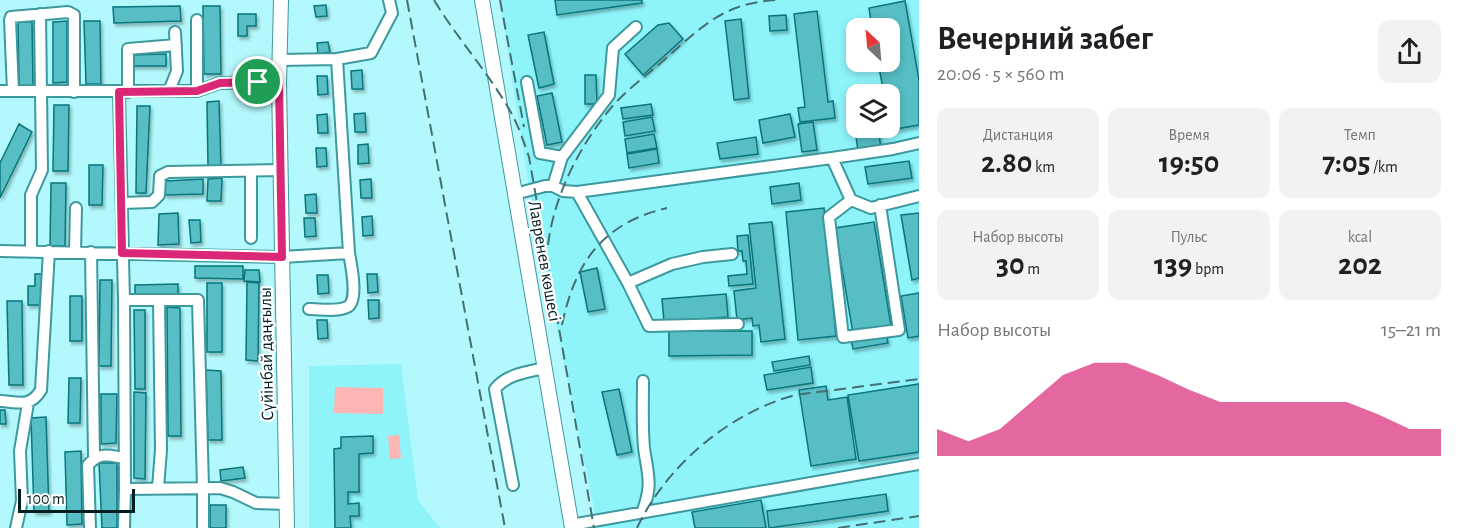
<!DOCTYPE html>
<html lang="ru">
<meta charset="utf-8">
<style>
body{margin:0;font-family:"Alegreya Sans",sans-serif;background:#f2f2f2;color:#202124;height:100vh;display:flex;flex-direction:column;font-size:22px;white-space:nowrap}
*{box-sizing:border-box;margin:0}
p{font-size:20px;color:#757577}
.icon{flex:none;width:33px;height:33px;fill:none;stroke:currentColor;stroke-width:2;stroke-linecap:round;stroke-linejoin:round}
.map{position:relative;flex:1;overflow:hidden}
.panel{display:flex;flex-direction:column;background:#fff;width:540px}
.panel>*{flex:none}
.needle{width:39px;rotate:334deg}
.tools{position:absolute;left:846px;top:18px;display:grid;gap:12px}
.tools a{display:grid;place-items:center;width:54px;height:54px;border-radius:12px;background:#fff;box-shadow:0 3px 9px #0003;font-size:30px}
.scale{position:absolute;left:18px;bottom:15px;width:117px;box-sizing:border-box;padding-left:6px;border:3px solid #021e20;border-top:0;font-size:16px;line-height:21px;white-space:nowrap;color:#021e20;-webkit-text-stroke:4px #fff;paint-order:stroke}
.pin{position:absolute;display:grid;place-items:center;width:51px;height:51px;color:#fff;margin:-26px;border:3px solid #fff;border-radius:50%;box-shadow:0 2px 6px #0007}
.round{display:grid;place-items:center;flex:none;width:63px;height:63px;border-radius:12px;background:#f2f2f2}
.head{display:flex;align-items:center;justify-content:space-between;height:102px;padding:0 18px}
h1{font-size:33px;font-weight:700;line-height:45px}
.metrics{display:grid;grid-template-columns:repeat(3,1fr);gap:9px;height:102px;padding:6px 18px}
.metrics div{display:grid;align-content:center;border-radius:12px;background:#f2f2f2;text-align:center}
.metrics b{font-size:30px;font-weight:700}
.metrics small{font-size:16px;font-weight:400}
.metrics p{font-size:16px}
.chart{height:168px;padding:12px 18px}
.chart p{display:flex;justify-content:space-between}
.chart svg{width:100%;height:108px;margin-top:6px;fill:#db2777;opacity:.7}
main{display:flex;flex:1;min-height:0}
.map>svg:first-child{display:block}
</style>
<main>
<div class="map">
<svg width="919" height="528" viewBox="0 0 919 528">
<defs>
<filter id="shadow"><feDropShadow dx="2" dy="3" stdDeviation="1.5" flood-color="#0004"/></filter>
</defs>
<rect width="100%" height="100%" fill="#b3f8fc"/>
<path fill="#8ef4fa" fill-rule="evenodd" d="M500 0H919V528H598L533 214ZM856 28H890V62H856ZM856 94H890V128H856Z
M401 364 418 500 440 528H309V366Z"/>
<path fill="#feb5b4" d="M335 387 383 388V414L334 413Z
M399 435 401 458 390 459 388 436Z"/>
<path fill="#57bec4" stroke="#08767b" stroke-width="1.5" filter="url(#shadow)" d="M555 0H642V3L557 15Z
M905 1 919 80V125L890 130V94H884L878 62H890V28H872L869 8Z
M326 5 327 16 316 17 314 6Z
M180 6 181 21 114 23 113 7Z
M203 6H220L221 74H204Z
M817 11 828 102 833 101 835 118 800 122 798 108 805 107 794 14Z
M238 14H256V26H247V36H238Z
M786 15 787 30 770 31 769 16Z
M741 19 749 98 734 100 725 21Z
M67 21V82L53 83V22Z
M84 21H100L101 84H86Z
M18 22H32L33 85H19Z
M669 23 683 39 643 75 625 54 658 25Z
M544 32 554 84 539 88 528 35Z
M328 42 330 52 318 54 317 43Z
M166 54V66H130L129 55Z
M362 70 363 89H352L351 71Z
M585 75H596L597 104H585Z
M317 76H327L328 94 318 95Z
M552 93 562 142 547 145 537 96Z
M219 101 221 167H208L207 102Z
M651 104 653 115 623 119 621 108Z
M54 105H69L68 171H53Z
M137 106H150L146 193H136Z
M365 113 366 132H355L354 114Z
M327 114 328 133H318L317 115Z
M790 114 795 137 763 143 759 120Z
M652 117 655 131 625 136 623 122Z
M813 122 817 150 802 152 798 124Z
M19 124 32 132 0 198V163Z
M868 128H878L881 148 858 151 855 129Z
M654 134 657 148 627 153 625 139Z
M756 137 758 154 720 159 717 143Z
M368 144 369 163 358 164V145Z
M316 148H326L327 166 317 167Z
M657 149 659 163 629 168 627 154Z
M909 161 912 178 868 184 865 167Z
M89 165H103L102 205H89Z
M222 178 221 201H207L208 179Z
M203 179V194L165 195V181Z
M371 179 372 198H361L360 180Z
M51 183H66L65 246H50Z
M799 183 801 200 772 204 770 187Z
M316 194 317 213H306L305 195Z
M824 208 836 336 798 340 786 212Z
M178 213 179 244 158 245 159 214Z
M919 213V278L912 280 901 215Z
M372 216 373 235 363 236 362 217Z
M304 218H315L316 236 305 237Z
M189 220H200L201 242 191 243Z
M772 222 785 339 761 342 759 325 753 326 752 318 737 320 734 291 756 288 749 224Z
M874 222 891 326 853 333 835 228Z
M748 235 753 284 729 286 728 276 747 274 746 261H743L742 251H738L737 236Z
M195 266H243V279L195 278Z
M597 268 605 309 588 312 580 272Z
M245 270H259L260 282 244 281Z
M35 274H43L44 305H28V286H35Z
M367 274H377L378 292 368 293Z
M317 275H328L329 293 318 294Z
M100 280H112L111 366H99Z
M247 282 259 283 258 361 246 360Z
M207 283H222V352H207Z
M178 284V296L135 297V285Z
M919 293V336L908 338 901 296Z
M726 294 728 317 664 322 662 299Z
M70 296H82V341H70Z
M368 300H379V318L369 319Z
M7 301H22L23 385H9Z
M167 307 180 308 181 436H168Z
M134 310H145V389H135Z
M317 320H327L328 338 318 339Z
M669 331H752V355L669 356Z
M886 334 888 343 853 349 851 339Z
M809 356 810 365 774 371 772 362Z
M811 367 813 383 767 390 764 375Z
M206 370 221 371 222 440H208Z
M69 378H81L80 423H68Z
M919 384V452L859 461 848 395Z
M826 386 828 400 847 397 856 459 811 466 799 390Z
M619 389 632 452 617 455 602 392Z
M134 392 146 393 145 479 134 478Z
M101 394H117L116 443 101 444Z
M0 410H5L6 424H0Z
M46 417 49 512H34L31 418Z
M373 436V453L359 454V492H348V504L359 503V516H350L351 528H335L334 449 341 448V437Z
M81 451 82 524 67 525 65 452Z
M99 463H117V528H102Z
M243 467 245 478 221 481 220 470Z
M886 494 888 511 769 528 767 511Z
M761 500 766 528H695L692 512Z
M210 505H226V528H210Z"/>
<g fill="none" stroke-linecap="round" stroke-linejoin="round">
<g stroke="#3e999f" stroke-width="14">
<path id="minor" d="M197 20V91
M337 59 371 53 392 13 389 0
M527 82 540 153 562 157
M0 91H197L220 83 279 82
M13 91 10 20 11 17 68 12 74 15V92
M169 91 177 71 175 32
M119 92 124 300 125 489 220 488 233 492 256 503 287 504
M128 92V49L176 45
M832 158 893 149 919 143
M251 171V238
M553 186 562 157 609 95 613 48 636 27
M577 192 628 283 649 326 738 324
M515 194 545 186H553L563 191 577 192 832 158 851 200 871 208 919 196
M851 200 829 217 843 337 899 330 880 205
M122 203 152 202 159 195 160 176 168 172 281 170
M0 251 282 257 349 253 337 59 279 60
M31 251V195L42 170 40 14
M75 252 76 208
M91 252 94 457
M628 283 672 264 703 257 732 254
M124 300H198L203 488V528
M309 309C320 309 337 312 347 307 359 302 351 264 349 253
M0 401C19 402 30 408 41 390L49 251
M513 485 495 389C507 374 527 372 545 368
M158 488 161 450 159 300
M642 513C653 484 648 476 644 448 642 426 643 403 643 381
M571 525 919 464
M16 528 22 501 20 451 28 403
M90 528 88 465C100 451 109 456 125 458
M124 528 125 489"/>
</g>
<g stroke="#3e999f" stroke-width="16">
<path id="major" d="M281 0 279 82 287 528
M482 0 572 528"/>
</g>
<use href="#minor" stroke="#fff" stroke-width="10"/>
<use href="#major" stroke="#fff" stroke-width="14"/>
<path stroke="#457073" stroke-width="2" stroke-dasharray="12 6" stroke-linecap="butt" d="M407 0 505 528
M434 0C457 38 487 71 509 109 518 124 523 140 529 157L594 528
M500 0 524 127
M548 245C554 196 579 147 610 109 625 91 646 76 664 60 703 26 723 3 777 0
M562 325C575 262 603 223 667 208
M637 528C666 466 729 413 795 395L919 379
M838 528 919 516"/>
</g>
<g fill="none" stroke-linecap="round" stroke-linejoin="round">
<g stroke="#fff" stroke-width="12">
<path id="route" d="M258 82H279L282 257 122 253 119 92 197 91 220 83Z"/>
</g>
<use href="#route" stroke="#db2777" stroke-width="8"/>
</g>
<g text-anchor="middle" stroke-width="4.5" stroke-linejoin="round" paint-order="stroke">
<g font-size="18" fill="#021e20" stroke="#fff">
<text transform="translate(545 261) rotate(80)" y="6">Лавренев көшесі</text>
<text transform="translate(266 354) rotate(-91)" y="6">Сүйінбай даңғылы</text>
</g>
</g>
</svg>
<div class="tools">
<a><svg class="needle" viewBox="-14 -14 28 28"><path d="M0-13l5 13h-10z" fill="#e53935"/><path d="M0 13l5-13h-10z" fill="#757577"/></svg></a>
<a><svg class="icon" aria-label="layers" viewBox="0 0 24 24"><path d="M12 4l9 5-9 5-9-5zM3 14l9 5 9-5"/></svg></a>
</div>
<div class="scale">100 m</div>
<div class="pin" style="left:258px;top:82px;background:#1e9e55"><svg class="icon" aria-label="arrive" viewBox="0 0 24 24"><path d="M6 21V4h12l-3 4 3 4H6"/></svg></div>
</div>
<section class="panel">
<div class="head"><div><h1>Вечерний забег</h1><p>20:06 · 5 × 560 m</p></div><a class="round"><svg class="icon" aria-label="share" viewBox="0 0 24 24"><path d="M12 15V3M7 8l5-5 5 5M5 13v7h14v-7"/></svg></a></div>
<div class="metrics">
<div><p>Дистанция</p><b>2.80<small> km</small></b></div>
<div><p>Время</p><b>19:50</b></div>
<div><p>Темп</p><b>7:05<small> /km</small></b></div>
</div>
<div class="metrics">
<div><p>Набор высоты</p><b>30<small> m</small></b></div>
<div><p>Пульс</p><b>139<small> bpm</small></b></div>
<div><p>kcal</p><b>202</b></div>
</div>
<div class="chart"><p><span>Набор высоты</span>15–21 m</p>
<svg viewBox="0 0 160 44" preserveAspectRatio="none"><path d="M0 44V33L10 38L20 33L30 22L40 11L50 6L60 6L70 11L80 17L90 22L100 22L110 22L120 22L130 22L140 27L150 33L160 33V44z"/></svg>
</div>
</section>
</main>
